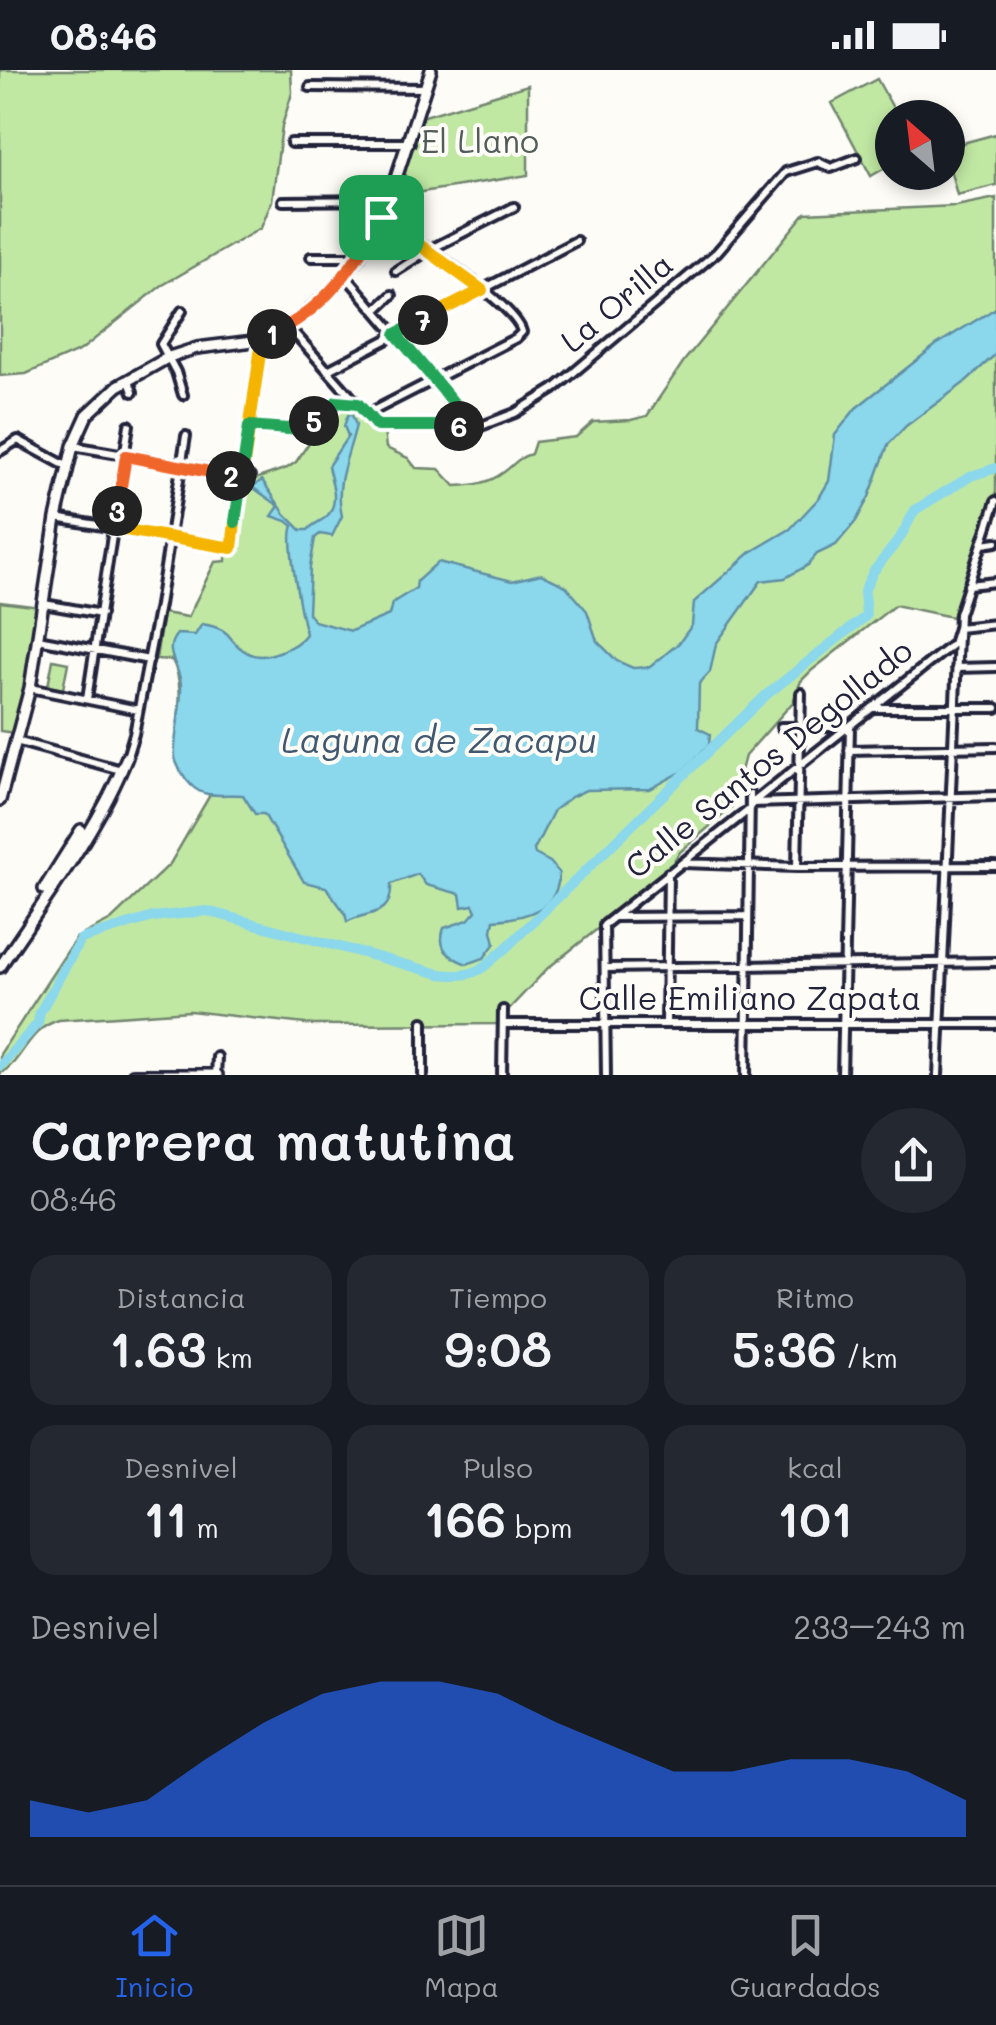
<!DOCTYPE html>
<html lang="es">
<meta charset="utf-8">
<style>
body{margin:0;font-family:Mali,sans-serif;background:#242831;color:#f1f3f6;height:100vh;display:flex;flex-direction:column;font-size:38px;white-space:nowrap}
*{box-sizing:border-box;margin:0}
p{font-size:32px;color:#9ea1a6}
.icon{flex:none;width:55px;height:55px;fill:none;stroke:currentColor;stroke-width:2;stroke-linecap:round;stroke-linejoin:round}
.map{position:relative;height:1005px;overflow:hidden}
.drawer{display:flex;flex-direction:column;background:#171b24;flex:1}
.drawer>*{flex:none}
.needle{width:65px;rotate:332deg}
.tools{position:absolute;left:875px;top:30px;display:grid;gap:20px}
.tools a{display:grid;place-items:center;width:90px;height:90px;border-radius:50%;background:#171b24;box-shadow:0 5px 15px #0003;font-size:50px}
.pin{position:absolute;display:grid;place-items:center;width:85px;height:85px;color:#fff;margin:-42px;border-radius:20px;box-shadow:0 5px 15px #0006}
.km{position:absolute;width:50px;height:50px;margin:-25px;border-radius:50%;background:#222;color:#fff;font-size:28px;line-height:50px;text-align:center}
.round{display:grid;place-items:center;flex:none;width:105px;height:105px;border-radius:52px;background:#242831}
.summary{display:flex;align-items:center;justify-content:space-between;height:170px;padding:0 30px}
h1{font-size:55px;font-weight:600;line-height:75px}
.figures{display:grid;grid-template-columns:repeat(3,1fr);gap:15px;height:170px;padding:10px 30px}
.figures div{display:grid;align-content:center;border-radius:25px;background:#242831;text-align:center}
.figures b{font-size:50px;font-weight:600}
.figures small{font-size:28px;font-weight:400}
.figures p{font-size:28px}
.chart{height:280px;padding:20px 30px}
.chart p{display:flex;justify-content:space-between}
.chart svg{width:100%;height:180px;margin-top:10px;fill:#2563eb;opacity:.7}
.status{display:flex;justify-content:space-between;align-items:center;height:70px;padding:0 50px;background:#171b24;direction:ltr}
.status svg{height:28px;fill:currentColor}
.dock{display:flex;justify-content:space-around;align-items:center;height:140px;border-top:2px solid #363941;background:#171b24;font-size:28px;color:#9ea1a6}
.dock a{display:grid;justify-items:center;gap:5px}
.dock .active{color:#2563eb}
.map>svg:first-child{display:block}
</style>
<div class="status"><b>08:46</b><svg viewBox="0 0 49 12"><path d="M0 12V9h3v3zM5 12V6h3v6zM10 12V3h3v9zM15 12V0h3v12zM26 1h20v11H26zM47 4h2v5h-2z"/></svg></div>
<div class="map">
<svg width="996" height="1005" viewBox="0 0 996 1005">
<rect width="100%" height="100%" fill="#fdfcf7"/>
<filter id="ink" filterUnits="userSpaceOnUse"><feTurbulence type="fractalNoise" baseFrequency=".01" numOctaves="2"/><feDisplacementMap in="SourceGraphic" scale="20" xChannelSelector="R" yChannelSelector="G"/><feConvolveMatrix kernelMatrix="1 2 1 2 8 2 1 2 1" color-interpolation-filters="sRGB"/></filter>
<g filter="url(#ink)">
<path fill="#c1e8a3" stroke="#72856f" stroke-width="2.5" d="M0 0H291L292 23 282 56 272 131 261 158 161 216 81 280 26 304 0 306Z
M877 9 898 47 892 48V94L871 106 832 33Z
M528 15V105L391 127 418 48Z
M996 64V115L957 125 948 91V77Z
M996 128V428L952 547 895 535 811 601 801 611 793 632 745 686 731 738 680 782 675 789 681 793 548 898 507 941 503 940V954L314 955 190 941 59 950C26 960 26 988 0 1004V984L76 868 111 850 170 794 210 725C147 698 197 637 172 590L156 589 163 543 188 547 215 492 226 491V483L237 482 243 421 255 409 287 398 296 392 335 334 352 337 374 360 384 361 386 378 408 388 416 398 439 399 455 416C474 415 488 414 504 402 515 394 517 388 531 384L535 372 576 367 593 352 631 350 647 346 684 291 805 143 956 136Z
M0 532 41 537 15 663 0 661Z
M53 590 68 593 63 619 48 616Z"/>
<path fill="#8bd7eb" stroke="#618fa5" stroke-width="2.5" d="M996 238V284L964 313 906 356 888 375 869 427 856 451 836 475 817 484 808 495 785 508 761 511 716 574 710 602 699 614 698 658 710 664 709 675 683 701 650 719 586 720 571 727 554 740 534 780 535 784 550 792 559 803C559 840 525 848 494 850L492 861 495 873 484 888 467 894C448 887 437 878 444 858L468 850 476 841 473 835 462 837 460 824 426 815 418 804 391 814C393 849 367 840 347 852L345 843 326 817 304 812 264 744H255L243 725C225 723 205 730 191 715 185 709 176 695 175 687 173 670 182 635 181 616 181 596 161 582 177 564L195 565 202 554C237 560 224 570 248 583 264 592 297 577 306 564 301 546 286 469 293 456L287 451 272 446 279 436 252 417 262 410 285 444 301 460H308C314 452 322 452 328 445 340 430 331 412 328 396L348 366 344 356 348 345H352L356 355C349 386 334 413 342 446L332 466 320 464 315 468 310 497 308 543 314 551 351 561 389 545 392 533 416 518 417 511 438 492 512 511 541 504 566 516 587 541 597 571 617 591 633 598 650 597 679 573 692 555 694 532 751 482 790 459 819 428 829 411 835 365 856 338 936 275Z"/>
<g fill="none" stroke-linecap="round" stroke-linejoin="round">
<path stroke="#8bd7eb" stroke-width="10" d="M0 996 38 953 40 942 81 869 153 847 207 841 440 904C478 908 480 900 507 877L765 626 866 546 864 521 873 502 900 468 915 440 971 406 996 398"/>
<g stroke="#22223b" stroke-width="14">
<path id="street" d="M310 17 426 18
M291 73H410
M283 131 389 130
M311 187H359
M396 201 429 180 514 137
M346 206 473 355
M376 240 392 225
M182 241 161 274 176 302 183 325
M289 257 377 356 473 355 476 358 515 343 554 319 717 182 786 102 818 92 831 98 857 88
M328 300 576 171
M129 311 133 322
M367 344 516 268 522 262C516 234 409 166 381 147
M323 352 336 332 348 323
M249 357 288 359 328 345
M73 376 250 407
M0 381 18 370 68 397
M56 448 232 478 262 270
M983 474 996 472
M968 515 996 512
M44 534 101 544
M958 558 996 554
M38 569 149 590
M956 598 996 597
M30 618 138 640
M87 629 129 355
M872 638H996
M781 657H850L842 1005
M16 671 121 700
M849 680 996 677
M127 687 134 664 159 535 186 366
M752 733 996 726
M683 793 797 797 996 796
M797 797 801 623
M616 847 748 846
M606 898 996 892
M666 953 668 803
M503 954H996
M216 1005 217 987
M423 1005V952
M502 1005 503 940
M606 1005 604 855 750 739 752 733 953 574 958 558
M746 1005 750 724
M938 1005 959 544 996 431"/>
</g>
<g stroke="#22223b" stroke-width="16">
<path id="secondary" d="M0 730 30 618 56 448 73 376 87 345 118 316 169 287 197 278 262 270 289 257 333 219 359 187 389 130 431 0
M44 819 81 760
M0 897C44 830 97 762 127 687
M133 1005H217"/>
</g>
<use href="#street" stroke="#fdfcf7" stroke-width="6"/>
<use href="#secondary" stroke="#fdfcf7" stroke-width="9"/>
</g>
</g>
<g fill="none" stroke-linecap="round" stroke-linejoin="round" filter="url(#ink)">
<g stroke="#fff" stroke-width="20">
<path id="split-1" d="M272 264C324 240 355 196 381 147"/>
</g>
<g stroke="#fff" stroke-width="20">
<path id="split-2" d="M231 406 242 408 262 270 272 264"/>
</g>
<g stroke="#fff" stroke-width="20">
<path id="split-3" d="M117 441 126 386 231 406"/>
</g>
<g stroke="#fff" stroke-width="20">
<path id="split-4" d="M117 441 114 458 232 478 235 452"/>
</g>
<g stroke="#fff" stroke-width="20">
<path id="split-5" d="M235 452 249 356 288 359 314 351"/>
</g>
<g stroke="#fff" stroke-width="20">
<path id="split-6" d="M314 351 328 345 336 332 358 334 377 356H459"/>
</g>
<g stroke="#fff" stroke-width="20">
<path id="split-7" d="M423 250 396 264 473 356H459"/>
</g>
<g stroke="#fff" stroke-width="20">
<path id="split-8" d="M381 147 482 220 423 250"/>
</g>
<use href="#split-1" stroke="#f0652b" stroke-width="12"/>
<use href="#split-2" stroke="#f5b400" stroke-width="12"/>
<use href="#split-3" stroke="#f0652b" stroke-width="12"/>
<use href="#split-4" stroke="#f5b400" stroke-width="12"/>
<use href="#split-5" stroke="#22a559" stroke-width="12"/>
<use href="#split-6" stroke="#22a559" stroke-width="12"/>
<use href="#split-7" stroke="#22a559" stroke-width="12"/>
<use href="#split-8" stroke="#f5b400" stroke-width="12"/>
</g>
<g text-anchor="middle" stroke-width="8" stroke-linejoin="round" paint-order="stroke">
<g font-size="32" fill="#525d5a" stroke="#fdfcf7">
<text x="480" y="83">El Llano</text>
</g>
<g font-size="32" fill="#22223b" stroke="#fdfcf7">
<text transform="translate(617 233) rotate(-40)" y="11">La Orilla</text>
<text transform="translate(769 689) rotate(-39)" y="11">Calle Santos Degollado</text>
<text x="750" y="940">Calle Emiliano Zapata</text>
</g>
<g font-size="35" font-style="italic" fill="#425870" stroke="#fdfcf7">
<text x="439" y="683">Laguna de Zacapu</text>
</g>
</g>
</svg>
<div class="tools">
<a><svg class="needle" viewBox="-14 -14 28 28"><path d="M0-13l5 13h-10z" fill="#e53935"/><path d="M0 13l5-13h-10z" fill="#9ea1a6"/></svg></a>
</div>
<div class="pin" style="left:381px;top:147px;background:#1e9e55"><svg class="icon" aria-label="arrive" viewBox="0 0 24 24"><path d="M6 21V4h12l-3 4 3 4H6"/></svg></div>
<b class="km" style="left:272px;top:264px">1</b>
<b class="km" style="left:231px;top:406px">2</b>
<b class="km" style="left:117px;top:441px">3</b>
<b class="km" style="left:314px;top:351px">5</b>
<b class="km" style="left:459px;top:356px">6</b>
<b class="km" style="left:423px;top:250px">7</b>
</div>
<section class="drawer">
<div class="summary"><div><h1>Carrera matutina</h1><p>08:46</p></div><a class="round"><svg class="icon" aria-label="share" viewBox="0 0 24 24"><path d="M12 15V3M7 8l5-5 5 5M5 13v7h14v-7"/></svg></a></div>
<div class="figures">
<div><p>Distancia</p><b>1.63<small> km</small></b></div>
<div><p>Tiempo</p><b>9:08</b></div>
<div><p>Ritmo</p><b>5:36<small> /km</small></b></div>
</div>
<div class="figures">
<div><p>Desnivel</p><b>11<small> m</small></b></div>
<div><p>Pulso</p><b>166<small> bpm</small></b></div>
<div><p>kcal</p><b>101</b></div>
</div>
<div class="chart"><p><span>Desnivel</span>233–243 m</p>
<svg viewBox="0 0 160 44" preserveAspectRatio="none"><path d="M0 44V35L10 38L20 35L30 25L40 16L50 9L60 6L70 6L80 9L90 16L100 22L110 28L120 28L130 25L140 25L150 28L160 35V44z"/></svg>
</div>
</section>
<nav class="dock">
<a class="active"><svg class="icon" aria-label="home" viewBox="0 0 24 24"><path d="M3 11l9-7 9 7M6 9v11h12V9"/></svg>Inicio</a>
<a><svg class="icon" aria-label="map" viewBox="0 0 24 24"><path d="M3 6l6-2 6 2 6-2v14l-6 2-6-2-6 2zM9 4v14M15 6v14"/></svg>Mapa</a>
<a><svg class="icon" aria-label="saved" viewBox="0 0 24 24"><path d="M7 4h10v16l-5-4-5 4z"/></svg>Guardados</a>
</nav>
